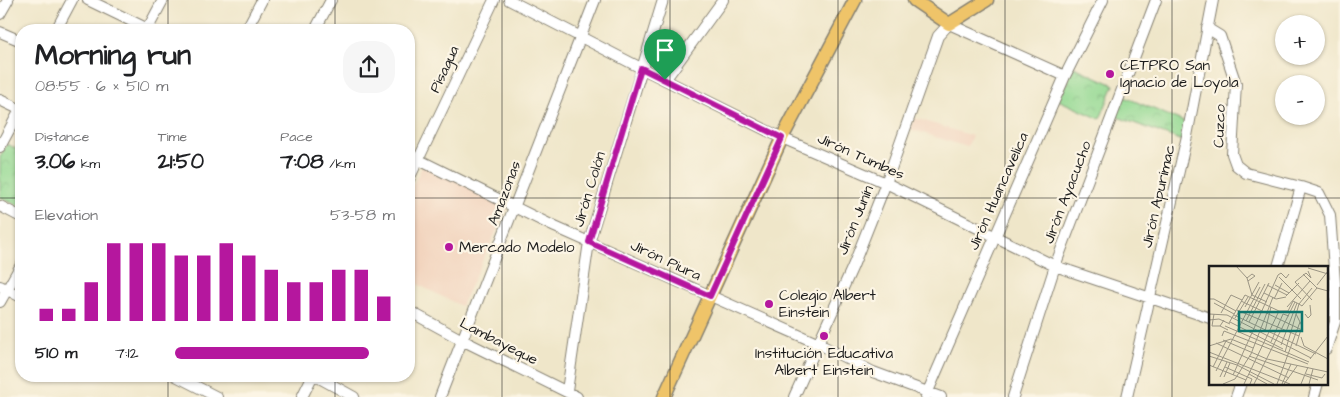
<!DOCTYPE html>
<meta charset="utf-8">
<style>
body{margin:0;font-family:"Architects Daughter",sans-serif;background:#f6f6f6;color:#202124;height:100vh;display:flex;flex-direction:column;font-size:19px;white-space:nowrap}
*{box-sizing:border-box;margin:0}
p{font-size:16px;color:#757577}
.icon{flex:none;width:28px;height:28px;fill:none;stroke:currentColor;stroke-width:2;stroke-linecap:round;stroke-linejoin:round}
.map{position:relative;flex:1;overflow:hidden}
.sheet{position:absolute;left:15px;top:24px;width:400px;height:358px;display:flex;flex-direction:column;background:#fff;border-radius:20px;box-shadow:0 1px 4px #0004}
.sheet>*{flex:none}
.controls{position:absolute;left:1275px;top:15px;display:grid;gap:10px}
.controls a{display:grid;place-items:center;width:50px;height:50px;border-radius:50%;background:#fff;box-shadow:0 1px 4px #0004;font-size:25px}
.pin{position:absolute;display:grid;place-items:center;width:42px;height:42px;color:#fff;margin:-51px -21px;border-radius:50% 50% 50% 0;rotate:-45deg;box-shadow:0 0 5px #0007}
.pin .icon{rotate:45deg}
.round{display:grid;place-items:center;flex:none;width:52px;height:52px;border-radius:20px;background:#f6f6f6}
.overview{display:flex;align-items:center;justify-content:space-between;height:85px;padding:0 20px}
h1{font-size:28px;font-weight:800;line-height:38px}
.metrics{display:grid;grid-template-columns:repeat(3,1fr);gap:8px;height:85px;padding:5px 20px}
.metrics div{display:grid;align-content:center}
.metrics b{font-size:21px;font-weight:800}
.metrics small{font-size:14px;font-weight:400}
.metrics p{font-size:14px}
.chart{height:140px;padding:10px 20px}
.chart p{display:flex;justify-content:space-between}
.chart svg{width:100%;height:90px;margin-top:5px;stroke:#b5179e;stroke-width:6}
ul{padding:0 20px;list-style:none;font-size:16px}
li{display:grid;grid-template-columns:80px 60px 1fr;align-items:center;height:38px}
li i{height:12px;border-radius:6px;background:#b5179e}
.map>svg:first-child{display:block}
</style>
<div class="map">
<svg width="1340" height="397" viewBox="0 0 1340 397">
<defs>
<pattern id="park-crowns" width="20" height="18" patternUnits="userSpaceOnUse" patternTransform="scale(1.25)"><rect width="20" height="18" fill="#94d993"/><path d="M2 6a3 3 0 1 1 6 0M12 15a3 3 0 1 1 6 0" fill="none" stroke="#7fba7e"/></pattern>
</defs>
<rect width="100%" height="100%" fill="#fcf5e5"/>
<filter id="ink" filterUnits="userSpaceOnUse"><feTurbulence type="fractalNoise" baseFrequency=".02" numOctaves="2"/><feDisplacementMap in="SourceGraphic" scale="10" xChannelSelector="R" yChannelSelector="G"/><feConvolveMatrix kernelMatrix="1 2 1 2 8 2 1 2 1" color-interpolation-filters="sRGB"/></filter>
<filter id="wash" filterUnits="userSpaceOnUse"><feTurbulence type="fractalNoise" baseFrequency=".0096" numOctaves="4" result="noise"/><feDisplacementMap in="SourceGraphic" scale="20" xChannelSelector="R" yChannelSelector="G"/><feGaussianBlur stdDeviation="1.12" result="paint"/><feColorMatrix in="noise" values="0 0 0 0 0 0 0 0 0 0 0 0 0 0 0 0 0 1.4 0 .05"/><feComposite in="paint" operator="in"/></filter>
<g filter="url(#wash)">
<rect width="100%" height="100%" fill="#efe6c9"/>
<path fill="#f2d4be" d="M915 118 972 136 967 147 910 129Z
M424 163 509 205 461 306 409 280V193Z"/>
<path fill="url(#park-crowns)" stroke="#587a58" d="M1074 67 1114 85 1100 119 1058 100Z
M1120 95 1189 124 1183 141 1112 115Z
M7 144 21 151V207L0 197V157Z"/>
</g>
<g filter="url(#ink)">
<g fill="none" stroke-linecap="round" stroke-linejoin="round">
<g stroke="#868172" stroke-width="12">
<path id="minor" d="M88 0 150 30
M509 0 641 68 782 138 886 183 1055 266 1210 318
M0 14 8 0
M1207 28 1220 36 1236 84 1232 154 1236 165 1246 173 1301 187 1319 193 1330 215 1335 283V322L1326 349
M56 30 72 0
M147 30 163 0
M246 30 262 0
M315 30 331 0
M0 32 21 41
M665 80 723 0
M0 100 21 110
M0 147 21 108
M409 155 555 227 819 344 873 372 941 397
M409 179 494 0
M0 206 21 217
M1278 267 1301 187
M0 286 21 297
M0 302 21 265
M409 311 462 340 577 397
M174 375 217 397
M314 375 354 397
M567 391 589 242 663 0
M926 396 1065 76 1103 0
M302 397 313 375
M440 397 595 0
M794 397 853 266 886 183 938 36 949 24 1065 76
M1013 397 1055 266 1156 0
M1127 397 1187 136 1213 0
M1236 397 1241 383
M1314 397 1318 383"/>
</g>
<g stroke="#868172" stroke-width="15">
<path id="major" d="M914 0 949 24 987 0
M664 397 782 138 855 0"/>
</g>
<use href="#minor" stroke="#fff" stroke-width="10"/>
<use href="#major" stroke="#efc469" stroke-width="12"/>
</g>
</g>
<g fill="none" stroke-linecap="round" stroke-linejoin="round" filter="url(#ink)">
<g stroke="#fff" stroke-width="10">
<path id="route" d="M641 68 782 138 710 296 589 242Z"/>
</g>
<use href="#route" stroke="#b5179e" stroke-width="6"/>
</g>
<path fill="none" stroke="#1c1c1c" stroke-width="1" stroke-opacity="0.55" d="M168 0V30M335 0V30M502 0V397M670 0V397M838 0V397M1005 0V397M1172 0V397M0 198H21M409 198H1340M168 375V397M335 375V397"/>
<g fill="#b5179e" stroke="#fcf5e5" stroke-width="2">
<circle cx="1110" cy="74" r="5"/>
<circle cx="449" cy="247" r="5"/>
<circle cx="769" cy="304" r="5"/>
<circle cx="824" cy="336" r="5"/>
</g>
<g text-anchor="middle" stroke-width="4.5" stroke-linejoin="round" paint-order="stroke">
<g font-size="15" fill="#1c1c1c" stroke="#fcf5e5" text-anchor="start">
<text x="1120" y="70">CETPRO San<tspan x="1120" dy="17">Ignacio de Loyola</tspan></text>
<text x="459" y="252">Mercado Modelo</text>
<text x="779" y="300">Colegio Albert<tspan x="779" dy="17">Einstein</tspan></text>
<text x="824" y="358" text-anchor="middle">Institución Educativa<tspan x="824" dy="17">Albert Einstein</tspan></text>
</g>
<g font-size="15" fill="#1c1c1c" stroke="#fcf5e5">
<text transform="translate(444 69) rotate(-65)" y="5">Pisagua</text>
<text transform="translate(1219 126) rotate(-88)" y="5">Cuzco</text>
<text transform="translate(861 156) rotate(24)" y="5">Jirón Tumbes</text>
<text transform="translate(589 189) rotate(-73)" y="5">Jirón Colón</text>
<text transform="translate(998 191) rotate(-66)" y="5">Jirón Huancavelica</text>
<text transform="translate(1067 192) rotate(-69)" y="5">Jirón Ayacucho</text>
<text transform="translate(504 193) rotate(-69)" y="5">Amazonas</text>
<text transform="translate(1158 196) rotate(-77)" y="5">Jirón Apurímac</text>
<text transform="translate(855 220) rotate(-68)" y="5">Jirón Junín</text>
<text transform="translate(666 260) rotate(25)" y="5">Jirón Piura</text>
<text transform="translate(499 341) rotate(27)" y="5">Lambayeque</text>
</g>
</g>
<g transform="translate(1209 266)">
<rect width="119" height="119" fill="#efe6c9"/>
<path fill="none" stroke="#9b9584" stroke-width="1" d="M27 0 38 12 43 29 58 36M99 2 119 8M99 5 102 12 97 7 86 16 103 34M94 8 108 22 119 25M70 11 92 33M38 12 43 8 46 10 39 15M58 19 78 29M66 19 80 27M108 19 119 5M55 27 67 33 77 31M77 30 90 17M0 33H5L27 45M65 33 73 17M32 35 91 63M5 37 25 48M36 41 50 16M78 41 101 15M28 44 90 70M12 47 22 29 33 34M0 48 18 49 102 92M5 48 3 60H11M87 48 93 60 87 80M96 48 99 52 102 49 101 39M25 49 107 88M26 52 39 31M0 54 10 53 21 58M15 54 11 60 19 64M37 55 56 18M21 56 74 83M40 56 60 17M20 57 36 29 70 45M16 60 100 96M56 65 62 41M13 70 15 65 99 98M92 71 95 80 119 93M14 74 58 93 119 106M62 76 74 48 80 50M7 77 80 112M72 79 88 37M0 80 22 73 44 82M0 86 81 118M76 86 90 38 93 40 108 22M0 90 28 99 65 118M40 90 109 114M101 93 119 70M0 99 37 114M4 101 17 75M16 101 43 113 41 118M7 105 51 21M40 108 58 118M97 108 113 112 116 108M24 109 69 9 72 7 77 12 80 8M11 111 18 96M15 111 21 97M14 118 26 113 42 88 64 31M35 118 70 45H79L84 35 90 38 103 22M45 118 86 36M68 118 91 56M73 118 82 98M75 118 88 100M92 118 99 101M100 118 104 103"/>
<path fill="#0f766e" fill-opacity="0.15" stroke="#0f766e" stroke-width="2.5" d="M30 46H93V65H30Z"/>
<rect width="119" height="119" fill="none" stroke="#1c1c1c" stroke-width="2.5"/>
</g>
</svg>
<div class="controls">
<a>+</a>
<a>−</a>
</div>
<div class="pin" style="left:665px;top:80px;background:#1e9e55"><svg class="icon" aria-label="arrive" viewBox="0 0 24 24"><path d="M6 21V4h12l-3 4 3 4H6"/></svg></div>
<section class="sheet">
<div class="overview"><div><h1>Morning run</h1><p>08:55 · 6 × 510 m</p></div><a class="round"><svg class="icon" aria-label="share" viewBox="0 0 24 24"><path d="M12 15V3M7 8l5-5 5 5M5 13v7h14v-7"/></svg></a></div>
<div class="metrics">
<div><p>Distance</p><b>3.06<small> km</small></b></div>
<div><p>Time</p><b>21:50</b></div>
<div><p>Pace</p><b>7:08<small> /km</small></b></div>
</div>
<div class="chart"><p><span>Elevation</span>53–58 m</p>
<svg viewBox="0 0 160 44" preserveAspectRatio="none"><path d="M5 44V38M15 44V38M25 44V25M35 44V6M45 44V6M55 44V6M65 44V12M75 44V12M85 44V6M95 44V12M105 44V19M115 44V25M125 44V25M135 44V19M145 44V19M155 44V32"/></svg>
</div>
<ul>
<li><b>510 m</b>7:12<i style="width:88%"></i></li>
</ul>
</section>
</div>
